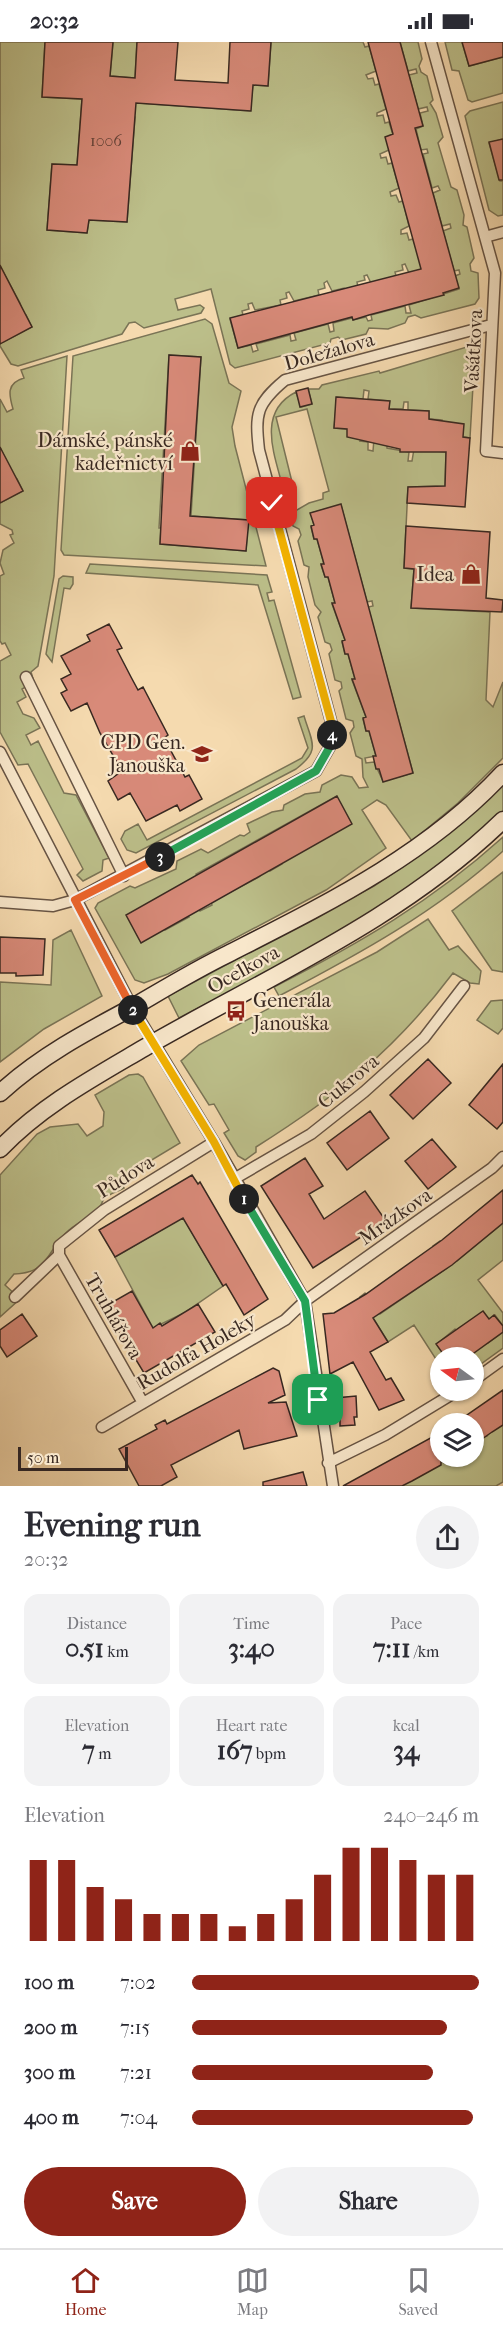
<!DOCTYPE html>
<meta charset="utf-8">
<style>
body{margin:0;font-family:"IM FELL French Canon",serif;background:#f2f2f3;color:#2b2b33;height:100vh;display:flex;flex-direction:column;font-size:22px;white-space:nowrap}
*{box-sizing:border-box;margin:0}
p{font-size:20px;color:#7c7c81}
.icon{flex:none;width:33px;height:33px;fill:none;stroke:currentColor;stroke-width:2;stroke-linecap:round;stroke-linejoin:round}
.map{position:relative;height:1444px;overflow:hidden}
.side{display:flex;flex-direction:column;background:#fff;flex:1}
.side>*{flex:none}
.needle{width:39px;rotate:285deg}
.tools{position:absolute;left:430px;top:1305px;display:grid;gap:12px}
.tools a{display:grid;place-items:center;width:54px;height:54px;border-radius:50%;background:#fff;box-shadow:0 2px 4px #0004;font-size:30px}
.scale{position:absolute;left:18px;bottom:15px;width:110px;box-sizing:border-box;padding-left:6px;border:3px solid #382821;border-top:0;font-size:16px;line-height:21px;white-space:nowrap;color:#382821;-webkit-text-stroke:4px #f8e7cb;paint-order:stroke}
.pin{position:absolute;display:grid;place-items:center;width:51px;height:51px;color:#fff;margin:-26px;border-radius:12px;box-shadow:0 3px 9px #0006}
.km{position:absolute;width:30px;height:30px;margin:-15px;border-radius:50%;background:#222;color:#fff;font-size:16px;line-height:30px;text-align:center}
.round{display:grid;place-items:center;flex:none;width:63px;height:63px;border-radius:32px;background:#f2f2f3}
.summary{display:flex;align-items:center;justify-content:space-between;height:102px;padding:0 24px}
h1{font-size:33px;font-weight:800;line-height:45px}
.figures{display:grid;grid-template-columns:repeat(3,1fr);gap:9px;height:102px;padding:6px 24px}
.figures div{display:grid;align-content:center;border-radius:15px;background:#f2f2f3;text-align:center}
.figures b{font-size:26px;font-weight:800}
.figures small{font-size:16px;font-weight:400}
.figures p{font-size:16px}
.chart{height:168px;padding:12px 24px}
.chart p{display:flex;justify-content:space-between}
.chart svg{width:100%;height:108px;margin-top:6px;stroke:#8f2418;stroke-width:6}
.primary-button{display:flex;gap:12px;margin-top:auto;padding:12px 24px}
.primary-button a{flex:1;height:69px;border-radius:36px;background:#8f2418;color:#fff;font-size:24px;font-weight:800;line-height:69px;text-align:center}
.primary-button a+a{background:#f2f2f3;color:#2b2b33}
ul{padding:0 24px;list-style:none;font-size:20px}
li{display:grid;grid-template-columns:96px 72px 1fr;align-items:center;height:45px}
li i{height:15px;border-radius:8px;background:#8f2418}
.status{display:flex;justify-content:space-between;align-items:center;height:42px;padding:0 30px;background:#fff;direction:ltr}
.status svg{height:16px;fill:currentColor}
.tab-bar{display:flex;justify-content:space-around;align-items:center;height:84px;border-top:2px solid #e1e1e2;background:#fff;font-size:16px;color:#7c7c81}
.tab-bar a{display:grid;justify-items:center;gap:3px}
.tab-bar .selected{color:#8f2418}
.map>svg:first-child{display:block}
</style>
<div class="status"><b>20:32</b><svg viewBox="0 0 49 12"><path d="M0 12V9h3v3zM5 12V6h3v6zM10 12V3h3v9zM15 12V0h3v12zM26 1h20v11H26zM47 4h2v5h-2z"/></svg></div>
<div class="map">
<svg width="503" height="1444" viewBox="0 0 503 1444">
<rect width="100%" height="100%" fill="#f5daaf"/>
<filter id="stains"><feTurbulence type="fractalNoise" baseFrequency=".00333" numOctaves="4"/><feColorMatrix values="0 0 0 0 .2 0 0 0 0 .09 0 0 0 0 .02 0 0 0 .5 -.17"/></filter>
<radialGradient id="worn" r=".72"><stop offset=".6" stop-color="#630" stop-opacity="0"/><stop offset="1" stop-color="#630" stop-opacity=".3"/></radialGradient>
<path fill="#bcbf8a" stroke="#7a7456" stroke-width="1.5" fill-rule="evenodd" d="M0 0H45L42 55 82 57 77 123 52 122 47 188 87 191 89 178 127 180 135 75 110 59 250 69 253 43 268 44 271 0H363L365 5 369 4 376 29 366 33 368 37 373 36 375 43 379 42 386 67 377 71V74L383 73 385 81 389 80 393 93 389 108 380 112 381 116 386 115 388 122 392 121 399 146 390 150 391 154 396 153 399 160 403 159 409 184 401 188V192L407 191 409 198 413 197 423 227 409 231 405 222 402 223 403 228 395 230 396 234 371 241 367 233 364 234 365 238 357 240 358 245 345 248 344 246 332 249 327 239 324 241 325 246 318 248 319 253 294 259 289 250 286 251 287 256 280 258 281 263 255 268 252 261 248 262 249 267 242 269 243 273 230 277 238 306 251 303 253 310 258 308 256 302 290 293 291 299 296 298 294 291 328 282 330 290 334 289 333 281 352 276 353 278 366 275 368 279 372 278 371 273 405 264 406 271H411L409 263 459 247 455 234 460 232 459 228 454 229 443 189 451 186 450 182 442 184 433 151 440 148 438 144 432 146 423 112 428 111 427 107 421 108 416 87 423 84 420 71 428 69 427 65 418 67 409 33 417 31 416 27 408 29 400 0H418L422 17 419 24 421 30 427 34 433 58 430 61 436 71 443 95 438 101 451 145 457 148 464 173 463 183 467 185 474 216 470 222 471 229 478 231 479 256 475 262 421 276 415 273 408 275 405 281 388 287 369 286 366 292 342 298 338 295 331 297 330 301 235 326 230 322 211 247 175 257 178 268 200 263 204 266 201 271 144 286 135 280 129 281 122 292 18 324 11 322 0 304V296L3 300 32 285 26 273 24 274 20 261 0 224Z
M113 0H137L135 36 110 34Z
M445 0H462L469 24 503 15V51L472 60 468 58 459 29 452 28Z
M503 60V97L489 101 500 139H503V173L498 174 489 168 465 74 470 69Z
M205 277 212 282 229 341 241 349 232 385 235 404 266 524 64 513 61 508 73 314ZM169 313 201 315 191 474 248 478 246 509 160 502 161 486H159Z
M470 304 475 309 470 396 463 395 442 381V378L429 377V369L408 368V360H404L403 367H389V359L368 357 369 349 364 348 363 357 337 355 334 386 347 387 361 396 360 399 368 400V408L373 409 374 397 387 398V406L409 410 408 419H412L414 407 446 410 445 444 408 445 404 526 414 527 411 566 490 570 486 658 493 665 503 640V716L458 761 412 799 386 763 377 758 362 768 386 806 326 848 168 932 144 941 135 938 95 866 98 861 130 844 135 846 176 827 177 819 201 807 208 811 240 793 244 794 250 790 247 782 272 770 283 768 284 763 305 752 320 750 322 743 341 733 352 735 359 746 368 745 363 735 362 717 356 714 350 691 354 685 353 679 346 677 339 649 342 646 341 640 335 638 329 612 332 608 330 602 325 600 318 575 321 570 315 563 308 535 309 525 304 523 298 499 301 493 299 487 293 484 290 472 309 461 323 457V451L329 449 307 367 276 375 292 440 282 442C273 409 258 369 296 350L301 365 312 362 308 347H319L322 343 379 329 380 331ZM341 463 367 560 372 559 373 564 368 565 413 731 383 739 374 720 366 721 365 716 376 714 369 689H366L363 677 366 675 352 638 355 637 348 612H345L342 600 345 598 332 562 335 561 328 535H325L321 523 324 522 317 497H314L311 485 314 483 311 471ZM337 754 281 820 282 822 270 829 268 827 259 835 211 860 212 863 200 869 199 867 187 873 189 875 165 888 163 886 141 901 197 835 196 832Z
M67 314 54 534 38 624 31 630 34 640 22 647 26 655 17 660 23 672 34 676 40 686 26 693 31 703 38 699 64 751 76 753 109 816 103 818 102 829 83 839 77 833 83 827 28 722 18 723 0 690V619L11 613 5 601 2 602 0 599V534L4 532 0 521 3 508 14 501 10 493 13 492 12 488 0 482V461L23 449 17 437 14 438 0 405V357L7 370 13 367C9 353 6 341 24 336L21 328Z
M90 522 267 533 272 550 267 551 269 559 274 558 301 655 293 657 258 543 86 531Z
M63 534 73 535V542L70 547 64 546 52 620 46 612 59 537Z
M304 674C312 701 321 708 296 727L136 811 127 808 121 797 125 789 138 782 147 798 302 716 308 706 298 676Z
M503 738V774L435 832 320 902 179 976 168 954 374 844 420 813Z
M503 795V809C436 870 359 912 279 954L274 945C360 901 431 860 503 795Z
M503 830V930L492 928 452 869Z
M428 877 449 908 458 904 481 929 479 942 470 941 453 931C395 1008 337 1054 256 1105V1110L245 1118 238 1114 224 1091 229 1088 214 1062 209 1063 181 1019 199 1003 377 910Z
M71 888 102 954 44 987 0 1020V940L51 943 53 898Z
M503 958V986L498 992 477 978 491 959Z
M138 1032 143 1035 180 1101 120 1137 124 1146C119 1149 108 1152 104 1157 101 1161 101 1166 97 1169 88 1176 78 1181 69 1188 47 1206 51 1231 14 1232L5 1243 20 1257 0 1275V1133L37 1092 50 1085 78 1082 87 1094 103 1084 104 1070 95 1053 129 1033Z
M183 1175 223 1244 184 1271 153 1286 115 1215Z
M503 1181V1218L478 1238 503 1271V1284L495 1273 489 1277 471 1279 488 1301 503 1290V1306L474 1327V1316L467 1315 472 1312 455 1287 437 1302 446 1315 441 1316V1325L414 1283 388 1300 360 1255 365 1251 380 1272 447 1226 433 1204 440 1199 457 1219Z
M503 1378V1440L496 1444H402L440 1419 444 1421 449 1419 447 1415 474 1414V1398L487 1394 492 1386 496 1387Z"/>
<path fill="#d88a79" stroke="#382821" stroke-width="1.5" d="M45 0H113L110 34 135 36 137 0H178L175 38 228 41 230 0H271L268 44 253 43 251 69 136 61 127 180 89 178 87 191 47 188 52 122 77 123 82 57 42 55Z
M368 0H400L423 84 415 86 459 246 443 251 444 253 369 273 353 278 352 275 238 306 230 276 421 227 385 95 393 92Z
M462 0H503V15L469 24Z
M503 97V138H499L489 100Z
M0 223 32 285 0 302Z
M169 313 201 315 190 474 249 478 246 509 160 502Z
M308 346 312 362 300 365 296 349Z
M336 355 390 359 389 367 429 369V377L464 382 463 395 470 396 465 465 407 461 408 445 445 444 446 410H400V407L347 395V387L334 386Z
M0 405 23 449 0 461Z
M341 462 413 731 383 740 379 727H376L373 714H376L369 689H366L363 676 366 675 352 637H355L348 612H345L342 599 345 598 332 561H335L328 535H325L321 522H324L317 497H314L311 484 314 483 310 471Z
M406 484 490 490 486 556 503 558 502 570 411 566 414 527 404 526Z
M109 582 122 606 117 608 131 635 138 648 143 645 168 693 164 696 185 735 189 733 202 757 180 769 177 763 146 779 130 751 118 758 108 739 122 729 100 691 87 661 71 669 61 651 67 648 61 637 71 632 61 614 90 599 87 593Z
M337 754 352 782 141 901 126 873Z
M0 895 45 897 43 933 16 934V931H0Z
M428 1017 451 1041 413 1077 390 1053Z
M503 1022V1080L497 1087 469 1063Z
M370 1069 389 1096 347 1128 327 1101Z
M432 1097 456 1125 428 1147 405 1119Z
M305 1116 323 1144 309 1152 324 1177 365 1149 386 1179 313 1226 261 1144Z
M192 1133 198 1142 200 1140 268 1257 244 1273 226 1242 223 1244 183 1176 115 1215 99 1188Z
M503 1148V1181L452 1223 373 1276 388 1300 370 1310 386 1338 391 1336 404 1358 379 1368 353 1320 330 1332 323 1272 334 1271 366 1252 442 1198Z
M132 1249 153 1286 160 1281 162 1284 198 1262 215 1290 144 1331 104 1265Z
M483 1269 489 1277 494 1273 503 1284V1290L467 1316H446L436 1302Z
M22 1272 37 1294 7 1315 0 1304V1288Z
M273 1326 279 1329 285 1353 268 1361 286 1360 297 1394 244 1407 239 1388 171 1423 177 1435 161 1444H139L119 1407 157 1387 155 1383 165 1378 167 1382Z
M503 1348V1383L492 1390 482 1397 474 1393V1382H454Z
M356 1354 357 1375H354L355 1383 340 1384V1376H336L335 1356Z
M436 1393 441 1403V1423L412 1439 402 1444H343Z
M303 1430 307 1444H263V1440Z"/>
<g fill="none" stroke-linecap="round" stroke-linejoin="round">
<g stroke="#675444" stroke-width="13">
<path id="street" d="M431 0 495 231 486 409 503 411
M485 195 503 190
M26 635 124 834
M0 710 132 965 214 1100 305 1259 333 1444
M0 860 53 864 75 858 316 729 332 701V683L259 408C255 372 256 362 285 338L491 283
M234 1137 311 1092 364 1050 424 996 464 944
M15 1255 59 1213
M474 1338 503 1317
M143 1361 59 1213V1204L104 1168 214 1100
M102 1385 285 1278 305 1259 492 1126 503 1115
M328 1421 385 1393 459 1348"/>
</g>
<g stroke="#382821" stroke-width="19">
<path id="secondary" d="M0 1051C39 1015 86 990 133 965 164 947 195 928 228 912 326 862 427 813 503 731
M0 1107C41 1064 93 1036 144 1006 267 935 400 878 503 778"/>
</g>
<use href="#street" stroke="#f8e7cb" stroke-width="10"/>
<use href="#secondary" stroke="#f8e7cb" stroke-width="16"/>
</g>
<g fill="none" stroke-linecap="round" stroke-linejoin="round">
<g stroke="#fff" stroke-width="12">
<path id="split-1" d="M244 1157 305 1259 318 1358"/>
</g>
<g stroke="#fff" stroke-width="12">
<path id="split-2" d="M133 968 214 1100 244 1157"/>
</g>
<g stroke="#fff" stroke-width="12">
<path id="split-3" d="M133 968 75 858 160 815"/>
</g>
<g stroke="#fff" stroke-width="12">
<path id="split-4" d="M160 815 316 729 332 701V693"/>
</g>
<g stroke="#fff" stroke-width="12">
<path id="split-5" d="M272 461 332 683V693"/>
</g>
<use href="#split-1" stroke="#22a559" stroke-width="8"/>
<use href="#split-2" stroke="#f5b400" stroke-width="8"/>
<use href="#split-3" stroke="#f0652b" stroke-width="8"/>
<use href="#split-4" stroke="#22a559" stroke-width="8"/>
<use href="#split-5" stroke="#f5b400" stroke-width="8"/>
</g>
<defs>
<g id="shop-bare" transform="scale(1.62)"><path d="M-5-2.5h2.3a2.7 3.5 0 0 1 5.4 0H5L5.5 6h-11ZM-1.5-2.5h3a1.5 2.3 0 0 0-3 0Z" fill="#8f2418" stroke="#f8e7cb" stroke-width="2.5" paint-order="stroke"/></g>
<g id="school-bare" transform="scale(1.62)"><path d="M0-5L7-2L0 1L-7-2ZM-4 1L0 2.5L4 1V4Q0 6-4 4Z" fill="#8f2418" stroke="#f8e7cb" stroke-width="2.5" paint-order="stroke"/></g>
<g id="bus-bare" transform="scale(1.62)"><path d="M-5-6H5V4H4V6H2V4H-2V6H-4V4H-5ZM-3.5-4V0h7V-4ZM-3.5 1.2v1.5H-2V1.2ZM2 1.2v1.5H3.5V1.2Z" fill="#8f2418" stroke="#f8e7cb" stroke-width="2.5" paint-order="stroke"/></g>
</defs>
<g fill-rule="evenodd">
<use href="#shop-bare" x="190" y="409"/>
<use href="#shop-bare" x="471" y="532"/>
<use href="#school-bare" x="202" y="712"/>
<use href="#bus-bare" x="236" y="969"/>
</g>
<g text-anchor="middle" stroke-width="4.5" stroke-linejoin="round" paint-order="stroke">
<g font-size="16" fill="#604037">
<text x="106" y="104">1006</text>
</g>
<g font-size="20" fill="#382821" stroke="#f8e7cb">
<text transform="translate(329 309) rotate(-16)" y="7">Doležalova</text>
<text transform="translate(473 309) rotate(-87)" y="7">Vašátkova</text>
<text transform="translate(243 927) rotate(-29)" y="7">Ocelkova</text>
<text transform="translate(348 1039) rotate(-40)" y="7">Cukrova</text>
<text transform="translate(125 1134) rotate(-32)" y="7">Půdova</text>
<text transform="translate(395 1174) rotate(-35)" y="7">Mrázkova</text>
<text transform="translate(114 1274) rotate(60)" y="7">Truhlářova</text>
<text transform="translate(196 1309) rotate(-30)" y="7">Rudolfa Holeky</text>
</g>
<g font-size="20" fill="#382821" stroke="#f8e7cb" text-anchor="end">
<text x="173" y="405">Dámské, pánské<tspan x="173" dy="23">kadeřnictví</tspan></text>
<text x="454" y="539">Idea</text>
<text x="185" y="707">CPD Gen.<tspan x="185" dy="23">Janouška</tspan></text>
<text x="253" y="965" text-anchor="start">Generála<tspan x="253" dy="23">Janouška</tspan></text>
</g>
</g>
<rect width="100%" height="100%" filter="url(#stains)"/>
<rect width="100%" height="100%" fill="url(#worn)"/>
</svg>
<div class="tools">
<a><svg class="needle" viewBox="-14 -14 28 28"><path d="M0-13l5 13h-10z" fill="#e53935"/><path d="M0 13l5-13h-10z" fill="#7c7c81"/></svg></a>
<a><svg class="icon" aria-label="layers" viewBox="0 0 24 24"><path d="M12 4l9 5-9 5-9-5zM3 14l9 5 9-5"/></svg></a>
</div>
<div class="scale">50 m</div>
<div class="pin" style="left:318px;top:1358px;background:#1e9e55"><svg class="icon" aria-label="arrive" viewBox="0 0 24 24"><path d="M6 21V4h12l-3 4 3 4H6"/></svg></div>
<div class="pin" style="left:272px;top:461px;background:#d93025"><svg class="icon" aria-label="check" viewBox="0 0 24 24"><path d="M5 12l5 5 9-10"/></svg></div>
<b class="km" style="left:244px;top:1157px">1</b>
<b class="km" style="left:133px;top:968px">2</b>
<b class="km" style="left:160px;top:815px">3</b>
<b class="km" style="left:332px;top:693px">4</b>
</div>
<section class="side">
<div class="summary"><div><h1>Evening run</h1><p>20:32</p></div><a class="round"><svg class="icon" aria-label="share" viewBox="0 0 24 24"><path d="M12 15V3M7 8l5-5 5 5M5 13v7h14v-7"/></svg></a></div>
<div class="figures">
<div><p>Distance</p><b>0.51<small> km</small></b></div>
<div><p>Time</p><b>3:40</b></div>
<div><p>Pace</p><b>7:11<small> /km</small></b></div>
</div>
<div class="figures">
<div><p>Elevation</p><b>7<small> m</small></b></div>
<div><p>Heart rate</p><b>167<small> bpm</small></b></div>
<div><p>kcal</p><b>34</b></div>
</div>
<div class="chart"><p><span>Elevation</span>240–246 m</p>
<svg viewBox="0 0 160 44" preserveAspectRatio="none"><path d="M5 44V11M15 44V11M25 44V22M35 44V27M45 44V33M55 44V33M65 44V33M75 44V38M85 44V33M95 44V27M105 44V17M115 44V6M125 44V6M135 44V11M145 44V17M155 44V17"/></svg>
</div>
<ul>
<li><b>100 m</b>7:02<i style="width:100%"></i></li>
<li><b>200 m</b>7:15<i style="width:89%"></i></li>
<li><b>300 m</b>7:21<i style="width:84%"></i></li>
<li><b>400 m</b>7:04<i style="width:98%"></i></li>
</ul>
<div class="primary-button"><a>Save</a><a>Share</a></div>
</section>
<nav class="tab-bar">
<a class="selected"><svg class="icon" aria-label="home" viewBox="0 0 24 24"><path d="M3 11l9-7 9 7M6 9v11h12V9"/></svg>Home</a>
<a><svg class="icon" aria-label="map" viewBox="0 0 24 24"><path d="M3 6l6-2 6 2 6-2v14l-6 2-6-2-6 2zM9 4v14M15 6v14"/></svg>Map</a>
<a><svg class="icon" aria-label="saved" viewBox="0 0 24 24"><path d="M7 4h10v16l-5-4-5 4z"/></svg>Saved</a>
</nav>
